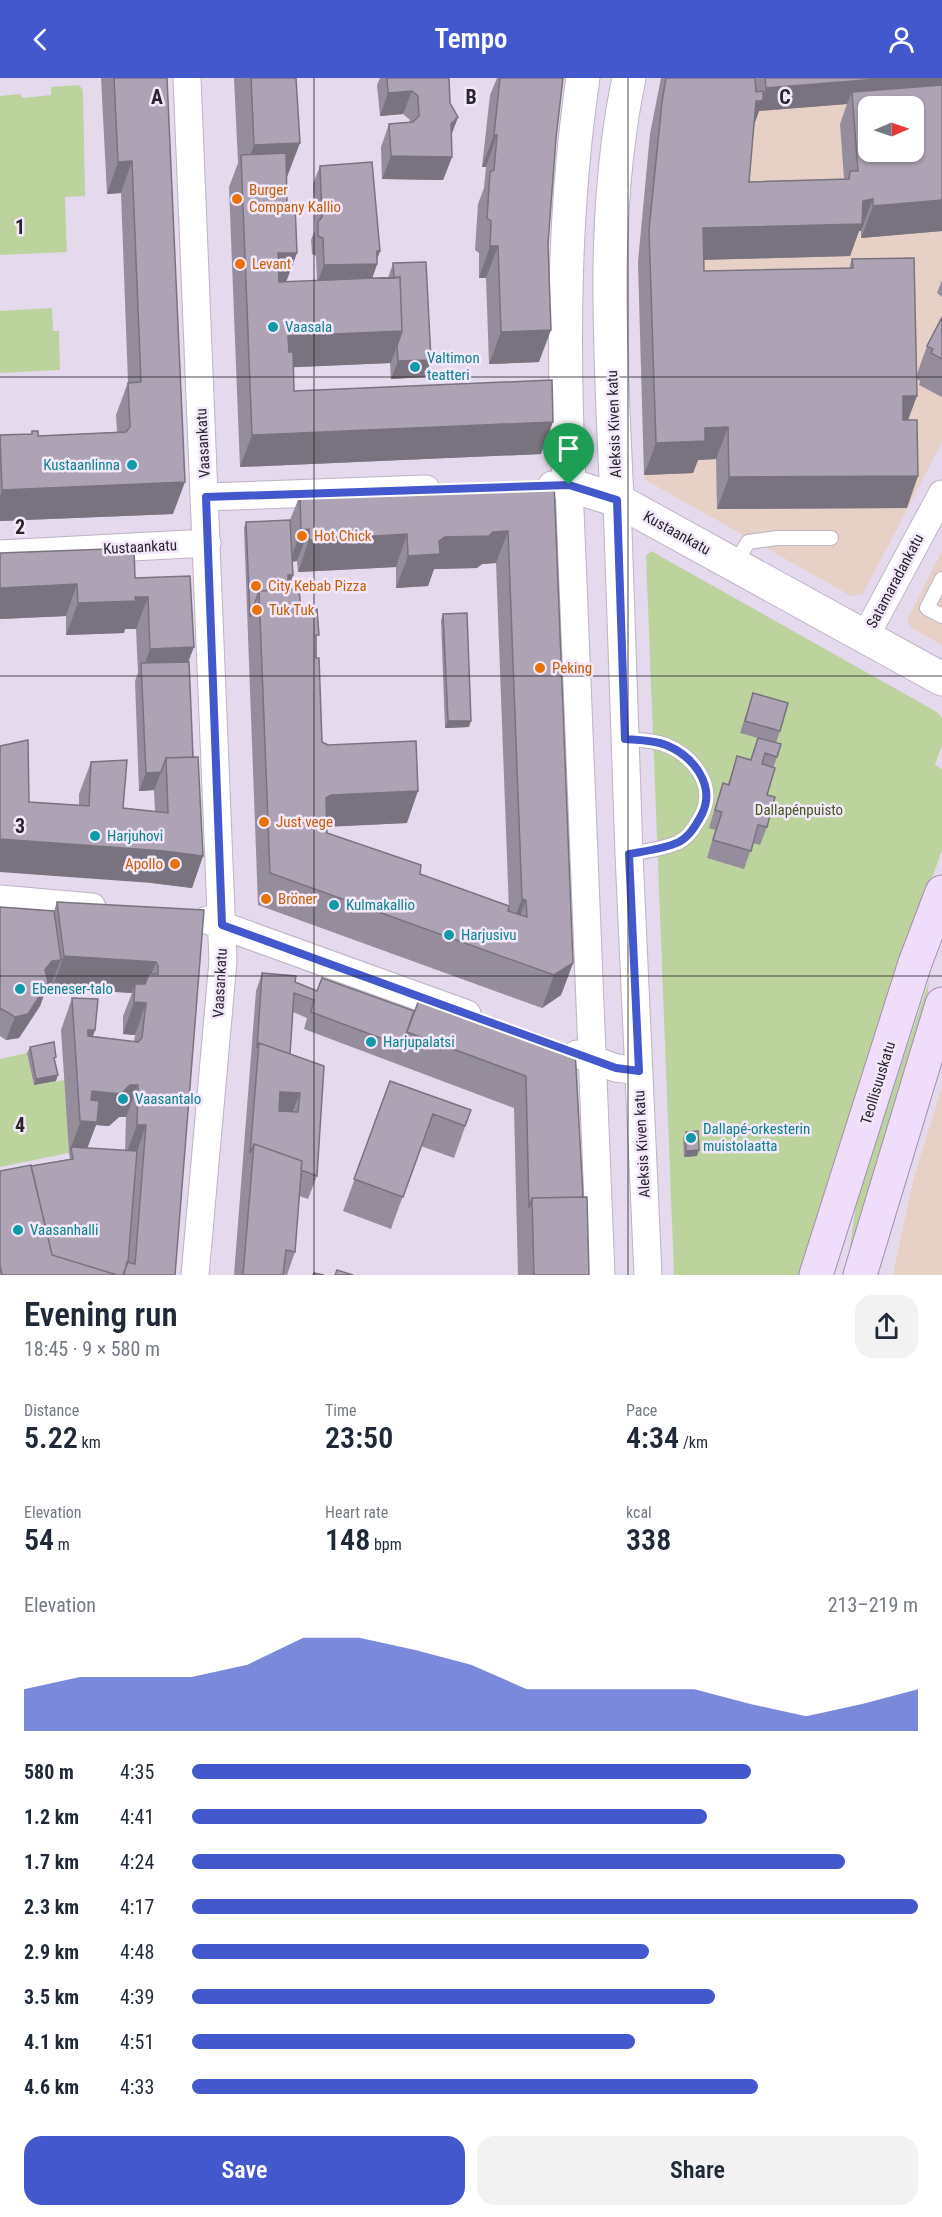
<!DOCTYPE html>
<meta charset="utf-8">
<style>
body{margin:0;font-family:"Roboto Condensed",sans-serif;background:#f2f2f3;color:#1f2937;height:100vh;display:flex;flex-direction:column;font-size:22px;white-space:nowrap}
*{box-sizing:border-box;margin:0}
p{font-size:20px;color:#747a83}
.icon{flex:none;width:33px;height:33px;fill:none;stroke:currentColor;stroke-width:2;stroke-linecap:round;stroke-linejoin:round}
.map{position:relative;height:1197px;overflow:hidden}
.panel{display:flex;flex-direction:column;background:#fff;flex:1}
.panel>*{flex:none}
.needle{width:39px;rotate:88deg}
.controls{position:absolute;left:858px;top:18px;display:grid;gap:12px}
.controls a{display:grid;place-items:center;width:66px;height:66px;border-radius:12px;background:#fff;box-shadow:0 2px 4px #0004;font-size:30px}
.pin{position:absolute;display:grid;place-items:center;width:51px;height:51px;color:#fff;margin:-62px -26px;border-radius:50% 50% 50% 0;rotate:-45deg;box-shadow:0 0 6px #0007}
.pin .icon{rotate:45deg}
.round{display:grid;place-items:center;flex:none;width:63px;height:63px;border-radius:18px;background:#f2f2f3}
.headline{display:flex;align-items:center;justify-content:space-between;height:102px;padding:0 24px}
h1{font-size:33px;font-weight:600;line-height:45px}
.figures{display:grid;grid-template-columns:repeat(3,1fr);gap:9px;height:102px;padding:6px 24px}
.figures div{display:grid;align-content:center}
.figures b{font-size:30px;font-weight:600}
.figures small{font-size:16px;font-weight:400}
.figures p{font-size:16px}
.chart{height:168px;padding:12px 24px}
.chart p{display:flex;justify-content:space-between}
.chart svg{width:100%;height:108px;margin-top:6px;fill:#4358cc;opacity:.7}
.button{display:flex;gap:12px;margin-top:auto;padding:12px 24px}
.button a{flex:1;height:69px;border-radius:18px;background:#4358cc;color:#fff;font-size:24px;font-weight:600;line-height:69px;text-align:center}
.button a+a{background:#f2f2f3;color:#1f2937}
ul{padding:0 24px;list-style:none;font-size:20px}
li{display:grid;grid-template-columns:96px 72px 1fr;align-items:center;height:45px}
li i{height:15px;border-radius:8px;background:#4358cc}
header{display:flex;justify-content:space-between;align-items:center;height:78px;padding:0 24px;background:#4358cc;color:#fff;font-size:27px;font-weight:600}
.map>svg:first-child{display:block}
</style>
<header><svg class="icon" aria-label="back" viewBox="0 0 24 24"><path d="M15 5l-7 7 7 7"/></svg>Tempo<svg class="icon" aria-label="person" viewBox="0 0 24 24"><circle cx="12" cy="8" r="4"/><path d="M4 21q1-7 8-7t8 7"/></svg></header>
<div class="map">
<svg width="942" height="1197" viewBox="0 0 942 1197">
<rect width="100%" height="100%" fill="#e5daed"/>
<path fill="#e7d0c5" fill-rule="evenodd" d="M661 0H942V364L863 516 851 518 644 401 638 184 650 57ZM868 28H914V74H868Z
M942 473V567L912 550 907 542Z
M942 1008V1197H893L913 1103Z"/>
<path fill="#bdd39e" d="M79 7 83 12 85 118 65 119 67 174 0 177V18L20 16 23 20 51 17V9Z
M52 230 53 253H59L60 292 0 295V233Z
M651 473 937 634 942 640V667L935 687 942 691V772L890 917 803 1197H674L646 478Z
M929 903 927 924 853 1168H850L856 1128 869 1083Z
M27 975 34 1007 65 1002 69 1075 0 1089V981Z"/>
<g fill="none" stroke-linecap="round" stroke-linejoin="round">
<g stroke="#beb3c5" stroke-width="16">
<path id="lane" d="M735 487 748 464 777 460H831
M942 501 927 530 942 538
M625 661C639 662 654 662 666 667 693 678 716 707 702 736 696 747 690 758 679 764 664 771 646 773 629 776"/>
</g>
<g stroke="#beb3c5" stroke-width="29">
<path id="street" d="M187 0 223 883 195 1197
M552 407H569L601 1197
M206 419 426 411
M617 422 629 776 648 1197
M0 476 207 465
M865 559 942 416
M0 821 92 829
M207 842 467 936
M577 976 616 990 639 993"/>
</g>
<g stroke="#beb3c5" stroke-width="35">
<path id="secondary" d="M583 0C563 134 563 271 569 407L617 422 942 601
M617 422C611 282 600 138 629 0"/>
</g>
<g stroke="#a38eb1" stroke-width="35">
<path id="primary" d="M816 1197 915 885 942 814
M860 1197 942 926"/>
</g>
<use href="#lane" stroke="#fff" stroke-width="14"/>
<use href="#street" stroke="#fff" stroke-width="27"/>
<use href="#secondary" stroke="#fff" stroke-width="33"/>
<use href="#primary" stroke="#efddfb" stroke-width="33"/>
</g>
<path fill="#958c9c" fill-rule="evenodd" d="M101 0H167L173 436 0 443V357L31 356 32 353 38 358 117 354 116 337 128 304 121 115 107 116Z
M234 0H296L286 101V204L317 203 316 178 312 176 311 162 315 152 313 106 320 88 380 173 377 181V186L372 200H388L393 185 425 299 391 301 390 285 293 289 294 313 541 376 240 389 229 109 238 85Z
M380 0H449L450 25 458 39 451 58 452 79 443 102 382 101 381 69 389 46 410 44 409 41 403 36 380 38 377 7Z
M497 0H563L556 60 539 284 489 286 486 200H479V175L475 172 478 126 484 110 486 89H482L490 17Z
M661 0H942V153L861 160V153H859L850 178 704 182V193L849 190 852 181 917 296 927 268 942 239V319L919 307 920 303 917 301 908 342 907 430 717 431 716 381 698 382 693 395 644 397 638 184 650 56ZM847 26 840 46 844 101 749 104 753 49 759 33Z
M942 202V219L937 215Z
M554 404 573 885 561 917 542 930 258 827 244 450 246 444 290 442 300 417ZM297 483 298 494 396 489V510L428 508 434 491 477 490 482 486 496 485 509 833 420 796 327 755V749L407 745 322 664 316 565 301 532 288 511V503H291L293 497 292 484Z
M134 470 135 500 189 584 193 679 203 778 192 810 152 805 29 724 79 727V716L91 684 123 730 155 733 154 712 139 713 135 603 138 595 136 551H125L124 555 66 557V538L0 541Z
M443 536 469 649 445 650 441 542Z
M753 615 780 653 776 665 777 679 773 690 767 717V749L760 767 753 765 744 791 707 780 715 752 709 750 717 723 723 705 728 706 737 678 750 682 758 660 740 655Z
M57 824 204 832 175 1197H0V1093L70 1081 69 1075 61 952 72 920 95 952 93 958 134 964 135 957 123 956V938L132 915 52 910V905L48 906 40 928 19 960 6 962 0 958V829L54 833ZM119 1039H126L125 1073 87 1070 96 1047 109 1048Z
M262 895 295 904 317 913 414 933 575 971 583 1119 589 1197H518L514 1030 304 951 307 940 293 934 290 976 324 988 317 1098 308 1121 299 1118 295 1174 287 1197H234L256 913Z
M30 969 55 984 56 1003 34 1007 27 975Z
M390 1003 471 1032 454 1080 421 1068 391 1151 343 1133Z
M686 1054 697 1078 684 1079 683 1060Z"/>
<path fill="#79727f" d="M890 0H942V18L852 14 847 26 759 33 751 55 756 23H761L766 10Z
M412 13 403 36 380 38 388 15Z
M458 39 449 63 451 46Z
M494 57H497L486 89H482Z
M300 65 284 107 242 101 254 67Z
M391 78 452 79 443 102 382 101Z
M132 83 121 115 107 116 118 84Z
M873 121 861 153H859L850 178 691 182 703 150Z
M942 122V153L861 160 873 128Z
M490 168H498L486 200H479Z
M377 173H380L375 186H377L371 204 317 205 324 187Z
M278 175H297L285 207H266Z
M551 252 539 284 489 286 501 254Z
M402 253 391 285 277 290 288 258Z
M431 282 425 299 391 301 398 283Z
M903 318H917L905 350H891Z
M553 344 541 376 240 389 252 357Z
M728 349 716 381 698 382 693 395 644 397 656 365 705 350Z
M918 398 907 430 717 431 729 399Z
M185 404 173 436 0 443V418L2 412Z
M309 451 297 483 290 484 301 452Z
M508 453 496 485 482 486 477 490 434 491 428 508 396 510 408 478 445 459 493 454Z
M407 456 396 489 298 494 309 462Z
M288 497H293L291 503H285Z
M77 506 66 538 0 541V510Z
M135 519H148L136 551H125L124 555 66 557 78 525Z
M194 569 182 601 142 594 150 571Z
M448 643H471L469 649 445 650Z
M161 694 154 712 139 713 146 695Z
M418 713 407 745 319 749 326 720 331 717Z
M0 761 164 773 203 778 192 810 152 805 0 794Z
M522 821 526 822 514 854 510 853Z
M64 878 156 884 144 916 135 906 132 915 52 910Z
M61 882 52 905 48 906 40 928 19 960 6 962 15 939 45 892 52 883Z
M573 885 561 917 542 930 554 897Z
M134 924 146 925 135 957 123 956Z
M88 952H95L83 984Z
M58 997 56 1003 34 1007 36 1001Z
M130 1007H138L126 1039H119L109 1048 96 1047 85 1076 71 1069 92 1013Z
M280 1014 300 1015 291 1038 272 1037Z
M137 1047H146L135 1080 125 1079Z
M699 1072 697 1078 684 1079 686 1073Z"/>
<path fill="#ada3b5" stroke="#79727f" stroke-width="1.5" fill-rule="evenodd" d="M114 0H167L185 404 2 412 0 357 32 356V353H38V358L126 354 130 349 128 305 141 304 132 83 118 84Z
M251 0H296L300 65 254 67Z
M387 0H449L450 25 458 39 451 46 452 79 391 78 389 46 413 44 419 38 418 18 412 13 388 15Z
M500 0H563L556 60 548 166 551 252 501 254 498 168H490L491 143 487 140 490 94 494 92 497 57H494Z
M666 0H755L756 14 763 13V23H756L749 104 849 101 850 93H858L852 14 942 7V122L873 128V121L863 123 862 146 703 150 704 193 853 190 852 181 914 180 917 318H903V342H917L918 398 729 399 728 349 705 350V363L656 365 649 152 662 24ZM868 28H914V74H868Z
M765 0H890L766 10Z
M286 75 287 125H295L297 175H278L279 204 400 199 402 253 288 258 289 274H293L294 313 552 302 553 344 252 357 241 77Z
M372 84 380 173H377V186L324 187 323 160 318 158V144L322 139 320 88Z
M426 184 431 282 398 283 397 268 402 253 400 199 394 200 393 185Z
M942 239V281L931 275 933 271 927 268Z
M554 404 573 885 554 897 270 795 259 513 299 511 301 532 317 531 319 557H316V580H319L322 664 328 667 416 663 418 713 331 717 326 720 327 755 421 787 420 796 509 828 508 833 527 839 526 822 522 821 508 453 493 454 489 458 445 459 439 463 440 476 408 478 407 456 309 462V451L301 452 300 417Z
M290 442 293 497H288V511L259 513 250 539 246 444Z
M134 470 135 500 190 498 194 569 150 571 148 519H135L136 523 78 525 77 506 0 510V475Z
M467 535 471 643H448L443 536Z
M189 584 193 679 166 680 161 694 146 695 141 585Z
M753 615 788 625 780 653 745 643Z
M758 660 781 666 777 679 765 675 762 686 775 690 767 717 775 719 767 749 758 747 751 773 713 762 722 734 715 732 723 705 729 707 737 678 751 682Z
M28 662 29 724 89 728 91 684 127 682 123 730 168 735 166 680 198 679 203 778 164 773 0 761V668Z
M57 824 204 832 175 1197H124L127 1184 135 1186 146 1047H137L138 1007H130L121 1016 92 1013 91 1022 99 1023 97 1044 80 1043 72 920 98 921 95 952H88V958L138 964 142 960 146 925 134 924 135 906H145L149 896H158V888L156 884 64 878Z
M0 829 54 833 61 882 52 883 45 892 48 905 28 936 15 939 2 931 0 932Z
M262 895 296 898 295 904 317 913 322 900 414 933 402 968 311 934 314 922 294 915 290 976 259 965 257 970Z
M420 919 575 971 583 1119 532 1120 529 1130 526 998 407 954Z
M54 964 56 979 54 980 58 997 36 1001 30 969Z
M259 965 324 988 317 1098 301 1092 302 1083 254 1066 250 1075ZM280 1014 300 1015 298 1034 279 1033Z
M390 1003 471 1032 465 1048 433 1036 403 1119 354 1101Z
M698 1053 699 1072 686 1073V1054Z
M254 1066 302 1083 295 1174 286 1172 283 1197H243Z
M71 1069 137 1073 128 1184 123 1197H117L52 1177 31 1088 73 1081Z
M31 1087 52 1177 117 1197H2L0 1187V1093Z
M587 1119 589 1197H534L532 1120Z
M337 1192 353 1197H335Z
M314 1195 324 1197H313Z"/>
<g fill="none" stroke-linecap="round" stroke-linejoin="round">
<g stroke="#fff" stroke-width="12">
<path id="route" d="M569 407 617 422 625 661C639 662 654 662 666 667 693 678 716 707 702 736 696 747 690 758 679 764 664 771 646 773 629 776L639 993 616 990 222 847 206 419Z"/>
</g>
<use href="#route" stroke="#4358cc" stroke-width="8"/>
</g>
<path fill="none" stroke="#29252c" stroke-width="1.5" stroke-opacity="0.55" d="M314 0V1197M628 0V1197M0 299H942M0 598H942M0 898H942"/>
<g fill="#e8710a" stroke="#f3e7fa" stroke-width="2">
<circle cx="237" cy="121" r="6"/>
<circle cx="240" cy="186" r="6"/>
<circle cx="302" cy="458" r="6"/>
<circle cx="256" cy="508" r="6"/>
<circle cx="257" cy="532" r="6"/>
<circle cx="540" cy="590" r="6"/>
<circle cx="264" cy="744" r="6"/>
<circle cx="175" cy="786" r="6"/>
<circle cx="266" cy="821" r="6"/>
</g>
<g fill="#0f9aa8" stroke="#f3e7fa" stroke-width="2">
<circle cx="273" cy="249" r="6"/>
<circle cx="415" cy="289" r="6"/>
<circle cx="132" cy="387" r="6"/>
<circle cx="95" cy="758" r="6"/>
<circle cx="334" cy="827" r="6"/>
<circle cx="449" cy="857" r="6"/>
<circle cx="20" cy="911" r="6"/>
<circle cx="371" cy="964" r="6"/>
<circle cx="123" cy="1021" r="6"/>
<circle cx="691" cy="1060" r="6"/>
<circle cx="18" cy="1152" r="6"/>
</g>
<g text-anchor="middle" stroke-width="5" stroke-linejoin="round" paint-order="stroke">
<g font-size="15" fill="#c56008" stroke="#f3e7fa" text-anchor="start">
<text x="249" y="117">Burger<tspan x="249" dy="17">Company Kallio</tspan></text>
<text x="252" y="191">Levant</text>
<text x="314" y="463">Hot Chick</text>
<text x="268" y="513">City Kebab Pizza</text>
<text x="269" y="537">Tuk Tuk</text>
<text x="552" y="595">Peking</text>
<text x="276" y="749">Just vege</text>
<text x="163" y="791" text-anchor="end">Apollo</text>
<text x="278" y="826">Bröner</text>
</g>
<g font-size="15" fill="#0d838f" stroke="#f3e7fa" text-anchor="start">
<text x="285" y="254">Vaasala</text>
<text x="427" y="285">Valtimon<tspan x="427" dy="17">teatteri</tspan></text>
<text x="120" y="392" text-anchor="end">Kustaanlinna</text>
<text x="107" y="763">Harjuhovi</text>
<text x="346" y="832">Kulmakallio</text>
<text x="461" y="862">Harjusivu</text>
<text x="32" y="916">Ebeneser-talo</text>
<text x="383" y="969">Harjupalatsi</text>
<text x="135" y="1026">Vaasantalo</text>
<text x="703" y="1056">Dallapé-orkesterin<tspan x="703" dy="17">muistolaatta</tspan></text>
<text x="30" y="1157">Vaasanhalli</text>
</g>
<g font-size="15" fill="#29252c" stroke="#f3e7fa">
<text transform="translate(614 346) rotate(-92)" y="5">Aleksis Kiven katu</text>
<text transform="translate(203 365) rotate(-93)" y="5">Vaasankatu</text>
<text transform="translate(677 455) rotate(29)" y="5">Kustaankatu</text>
<text transform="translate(140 469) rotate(-3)" y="5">Kustaankatu</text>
<text transform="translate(895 503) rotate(-62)" y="5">Satamaradankatu</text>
<text transform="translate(220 905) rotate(-87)" y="5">Vaasankatu</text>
<text transform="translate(878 1005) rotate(-73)" y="5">Teollisuuskatu</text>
<text transform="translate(642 1066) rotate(-93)" y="5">Aleksis Kiven katu</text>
</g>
<g font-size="15" fill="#455a1e" stroke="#f3e7fa">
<text x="799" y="737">Dallapénpuisto</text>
</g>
</g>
<g font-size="20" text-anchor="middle" font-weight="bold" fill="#29252c" stroke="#f3e7fa" stroke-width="5" stroke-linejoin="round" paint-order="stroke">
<text x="157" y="26">A</text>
<text x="471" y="26">B</text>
<text x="785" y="26">C</text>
<text x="20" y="156">1</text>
<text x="20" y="456">2</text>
<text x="20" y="755">3</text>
<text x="20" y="1054">4</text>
</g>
</svg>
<div class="controls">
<a><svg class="needle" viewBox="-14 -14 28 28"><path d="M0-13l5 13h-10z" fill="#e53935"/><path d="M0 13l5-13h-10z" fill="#747a83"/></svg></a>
</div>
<div class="pin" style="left:569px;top:407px;background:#1e9e55"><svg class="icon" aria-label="arrive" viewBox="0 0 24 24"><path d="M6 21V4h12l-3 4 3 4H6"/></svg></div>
</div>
<section class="panel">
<div class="headline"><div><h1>Evening run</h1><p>18:45 · 9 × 580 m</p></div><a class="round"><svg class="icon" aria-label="share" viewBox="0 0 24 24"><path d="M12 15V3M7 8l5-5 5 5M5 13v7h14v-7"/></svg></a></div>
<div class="figures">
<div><p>Distance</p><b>5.22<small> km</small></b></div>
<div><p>Time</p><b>23:50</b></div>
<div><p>Pace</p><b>4:34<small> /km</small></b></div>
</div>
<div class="figures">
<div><p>Elevation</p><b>54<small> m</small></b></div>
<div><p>Heart rate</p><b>148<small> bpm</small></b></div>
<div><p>kcal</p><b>338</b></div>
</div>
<div class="chart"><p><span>Elevation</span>213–219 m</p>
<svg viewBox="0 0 160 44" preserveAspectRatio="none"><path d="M0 44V27L10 22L20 22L30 22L40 17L50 6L60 6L70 11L80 17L90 27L100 27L110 27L120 27L130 33L140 38L150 33L160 27V44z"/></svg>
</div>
<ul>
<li><b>580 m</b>4:35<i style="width:77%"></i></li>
<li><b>1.2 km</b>4:41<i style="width:71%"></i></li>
<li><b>1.7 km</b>4:24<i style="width:90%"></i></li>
<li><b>2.3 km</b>4:17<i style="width:100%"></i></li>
<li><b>2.9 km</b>4:48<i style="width:63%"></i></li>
<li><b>3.5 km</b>4:39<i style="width:72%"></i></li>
<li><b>4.1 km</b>4:51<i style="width:61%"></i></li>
<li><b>4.6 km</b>4:33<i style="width:78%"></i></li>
</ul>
<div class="button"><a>Save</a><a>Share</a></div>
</section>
